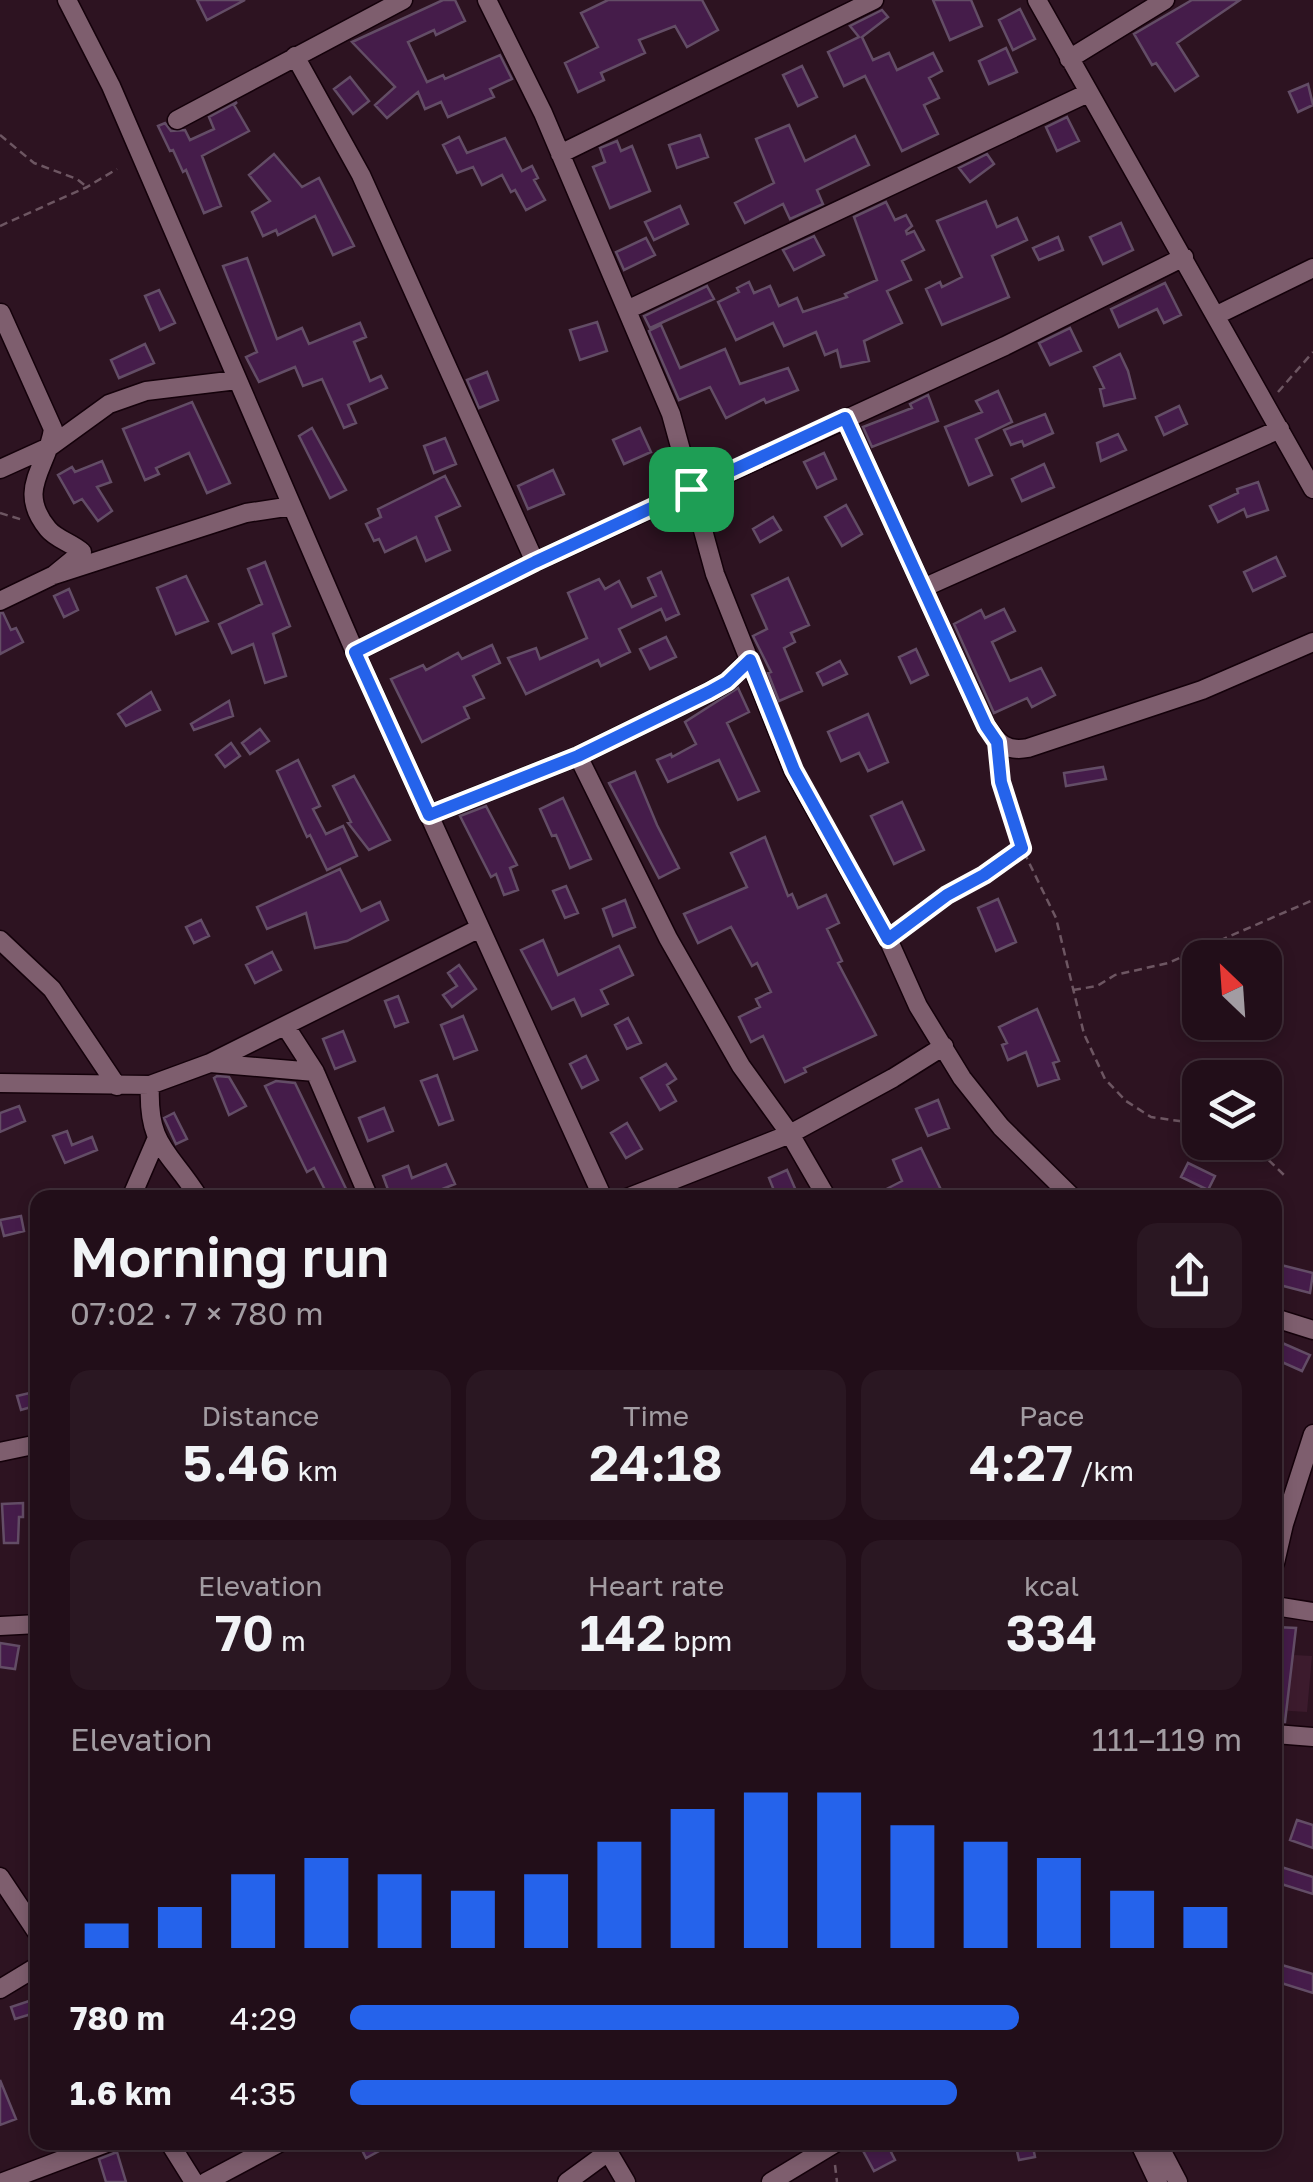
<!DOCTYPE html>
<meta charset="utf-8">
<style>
body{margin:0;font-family:"Golos Text",sans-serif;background:#2a1722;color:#f1f3f6;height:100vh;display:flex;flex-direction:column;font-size:38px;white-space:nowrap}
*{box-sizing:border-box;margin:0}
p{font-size:32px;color:#a29ca2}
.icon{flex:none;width:55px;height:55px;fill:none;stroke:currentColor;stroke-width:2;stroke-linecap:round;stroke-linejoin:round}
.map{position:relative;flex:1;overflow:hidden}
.details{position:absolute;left:30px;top:1190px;width:1252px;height:960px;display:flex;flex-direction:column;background:#220e19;border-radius:20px;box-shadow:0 5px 15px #0003,0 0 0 2px #3f2e38}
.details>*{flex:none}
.needle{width:65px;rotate:335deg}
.fabs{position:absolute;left:1182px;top:940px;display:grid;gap:20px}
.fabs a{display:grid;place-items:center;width:100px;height:100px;border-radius:20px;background:#220e19;box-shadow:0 5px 15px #0003,0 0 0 2px #3f2e38;font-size:50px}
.pin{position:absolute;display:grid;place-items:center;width:85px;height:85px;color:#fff;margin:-42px;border-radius:20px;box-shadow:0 5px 15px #0006}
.round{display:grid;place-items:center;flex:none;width:105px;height:105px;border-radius:20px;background:#2a1722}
.summary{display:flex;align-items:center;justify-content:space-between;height:170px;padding:0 40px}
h1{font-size:55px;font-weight:600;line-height:75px}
.figures{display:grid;grid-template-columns:repeat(3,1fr);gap:15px;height:170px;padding:10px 40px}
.figures div{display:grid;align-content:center;border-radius:20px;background:#2a1722;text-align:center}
.figures b{font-size:50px;font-weight:600}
.figures small{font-size:28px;font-weight:400}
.figures p{font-size:28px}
.chart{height:280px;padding:20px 40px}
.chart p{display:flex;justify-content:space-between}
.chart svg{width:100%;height:180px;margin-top:10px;stroke:#2563eb;stroke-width:6}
ul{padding:0 40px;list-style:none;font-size:32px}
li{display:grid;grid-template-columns:160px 120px 1fr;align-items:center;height:75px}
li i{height:25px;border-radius:12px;background:#2563eb}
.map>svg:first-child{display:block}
</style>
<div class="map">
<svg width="1313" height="2182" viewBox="0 0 1313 2182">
<rect width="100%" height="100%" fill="#2d1321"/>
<path fill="#3c1b2d" d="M1275 1654 1312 1656 1307 1712 1275 1710Z"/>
<path fill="#451c4a" stroke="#634d66" stroke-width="2.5" d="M197 0H245L207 20Z
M443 0H455L465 21 436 35 434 30 408 42 427 82 443 75 445 79 500 55 512 79 490 89 494 97 448 117 441 102 425 109 418 92 387 118 375 105 395 87 352 42Z
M608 0H702L718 30 687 47 675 26 639 40 645 53 601 73 604 80 578 92 565 63 598 47 581 13Z
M933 0H971L982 26 950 40Z
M1192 0H1240L1177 43 1198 76 1175 91 1156 63 1152 65 1134 34Z
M1020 9 1035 39 1013 50 999 20Z
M882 10 888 17 862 37 873 60 889 53 897 70 933 53 942 71 929 78 939 98 924 105 938 134 902 151 865 76 844 86 828 52 859 37 850 26Z
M1006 48 1017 72 989 84 979 61Z
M802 66 817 97 798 106 783 75Z
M350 77 369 101 353 114 334 89Z
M1308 84 1313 105 1298 112 1289 92Z
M237 102 234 105 249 131 202 156 221 206 204 213 186 170 183 172 173 150 170 151 158 126 165 123 171 131 185 130 190 140 214 129 209 117Z
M1067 117 1079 141 1057 151 1046 127Z
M789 125 805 161 855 136 869 165 817 190 823 204 790 219 783 204 745 223 735 203 774 183 756 139Z
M700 135 708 157 677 168 669 145Z
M459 137 467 153 505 138 522 171 532 166 538 178 534 180 545 200 526 210 515 190 511 192 502 175 482 185 473 167 457 173 443 145Z
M617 141 621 151 632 146 650 191 610 208 593 167 605 162 600 148Z
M274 154 302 187 319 178 354 246 333 255 315 216 278 235 276 230 263 236 252 212 270 201 249 175Z
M987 154 994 164 970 182 959 168Z
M986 201 997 227 1017 218 1027 240 992 256 1009 297 942 325 926 289 940 282 942 287 962 277 937 221Z
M886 202 895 220 906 215 912 226 906 231 907 234 914 231 924 250 902 261 911 280 887 291 902 323 864 341 869 361 841 367 837 350 825 355 816 332 784 346 773 323 736 340 718 302 739 292 737 288 749 282 754 293 770 286 779 306 797 298 803 312 847 297 845 294 877 280 854 217Z
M680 206 688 224 654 240 645 222Z
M1121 223 1133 250 1103 264 1090 237Z
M814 236 824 255 794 270 783 250Z
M1058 237 1063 250 1039 260 1033 248Z
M646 238 655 255 624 270 616 252Z
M247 258 277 339 302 328 309 344 360 323 366 337 354 342 370 381 381 376 387 388 348 405 356 423 344 428 322 379 303 386 295 367 259 382 246 357 257 352 223 266Z
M1165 283 1181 315 1164 323 1157 309 1119 327 1111 309Z
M707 286 714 299 650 328 644 316Z
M159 290 175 323 160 330 145 296Z
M597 322 607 351 580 360 570 330Z
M661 325 680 368 725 349 740 384 788 368 798 390 766 403 764 399 726 418 710 387 679 400 649 331Z
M1070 328 1081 351 1050 365 1039 343Z
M145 344 154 363 119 378 111 360Z
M1120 354 1128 371 1135 398 1104 406 1100 389 1104 388 1094 367Z
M487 372 498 400 479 408 467 380Z
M998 391 1012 422 976 439 992 475 969 485 945 427 982 412 976 401Z
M928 395 938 421 872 447 863 427 912 408 910 404Z
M192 402 230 483 207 493 189 453 156 468 159 474 145 480 123 429Z
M1179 406 1187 424 1164 435 1156 417Z
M1045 414 1053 433 1024 446 1022 441 1011 445 1004 430Z
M312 428 346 490 330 498 299 436Z
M640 428 651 452 624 464 613 440Z
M1118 434 1126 450 1101 461 1097 443Z
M445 438 456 464 434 473 424 446Z
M824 453 836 479 817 488 804 462Z
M102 461 111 482 97 487 112 511 98 521 82 499 74 503 58 475 72 467 75 472Z
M1044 464 1054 487 1022 501 1012 479Z
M553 470 564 494 528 509 518 486Z
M445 476 460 506 436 517 450 550 426 561 416 537 385 552 379 539 374 541 366 524 381 517 378 509Z
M1258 482 1268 510 1247 517 1244 509 1218 522 1210 506 1238 493 1237 489Z
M846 505 862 534 842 546 825 517Z
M773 517 781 530 760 542 753 529Z
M1276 557 1285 576 1253 591 1244 572Z
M265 562 290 626 273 634 286 676 265 683 253 644 232 653 219 624 262 604 248 569Z
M661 572 679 614 666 620 661 609 619 629 630 652 601 666 598 660 526 694 508 658 536 648 540 659 587 638 568 593 599 579 605 589 619 581 632 607 656 596 648 578Z
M186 576 208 621 176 634 157 588Z
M788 578 809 625 791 633 795 642 784 648 802 691 779 701 768 673 771 672 753 636 767 629 752 595Z
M69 589 78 610 64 617 54 596Z
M1004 609 1015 631 992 642 1010 681 1041 668 1055 695 1032 707 1027 698 994 713 954 624 981 610 985 618Z
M0 613H3L11 630 16 628 23 642 0 654Z
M666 637 676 657 650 669 640 649Z
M492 645 500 663 473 676 484 698 464 707 469 718 422 742 391 679 423 665 426 670 458 653 462 659Z
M916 649 928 675 911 683 899 657Z
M840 661 847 674 823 685 817 673Z
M738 688 749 712 727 723 759 791 738 800 719 760 668 782 657 760 671 754 672 757 696 744 685 722Z
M151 692 160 710 126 726 118 714Z
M229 701 233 716 194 730 191 724Z
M868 714 888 762 868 771 859 753 841 761 828 732Z
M260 729 269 741 250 754 242 743Z
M231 743 240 756 225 767 216 755Z
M298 760 320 806 313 809 326 834 343 826 357 856 327 870 310 835 307 837 277 771Z
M1103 767 1106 779 1066 786 1064 773Z
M635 772 657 825 679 868 659 878 609 783Z
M354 776 390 840 369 850 348 823 351 822 333 786Z
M563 798 591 859 570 868 556 835 552 836 540 809Z
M902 802 924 850 894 864 871 816Z
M486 806 517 865 510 868 518 890 504 895 496 874 491 877 460 816Z
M765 837 788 896 792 894 798 908 826 895 839 923 827 929 842 961 838 963 876 1035 804 1068 806 1072 785 1082 763 1036 751 1042 739 1017 760 1007 756 999 771 992 757 963 752 966 731 927 698 943 684 914 747 887 731 853Z
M340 869 361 911 380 902 388 920 347 941 315 948 306 913 267 929 257 907Z
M566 886 578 913 565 918 553 891Z
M998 899 1016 942 996 951 978 908Z
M625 900 635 927 613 936 603 909Z
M201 920 209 936 194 943 186 927Z
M543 940 558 975 619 946 633 975 601 990 608 1004 582 1016 574 999 552 1009 521 950Z
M272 952 281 970 255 983 246 965Z
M459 965 476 989 452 1007 443 995 457 986 448 973Z
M398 996 408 1022 395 1027 385 1001Z
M1037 1009 1059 1061 1053 1063 1059 1079 1038 1086 1026 1052 1008 1060 1002 1045 1007 1043 999 1027Z
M463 1016 477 1050 454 1059 441 1025Z
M628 1018 641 1043 627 1049 615 1025Z
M343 1031 355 1061 335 1069 323 1039Z
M586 1056 598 1080 582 1088 570 1064Z
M666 1064 676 1079 667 1085 676 1101 660 1110 641 1078Z
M437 1075 453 1120 439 1125 421 1081Z
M217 1076 229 1077 246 1106 229 1115 214 1078Z
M276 1081 295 1083 348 1193 329 1198 314 1168 307 1172 265 1086Z
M938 1100 949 1128 928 1136 916 1109Z
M19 1106 25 1121 0 1132V1113Z
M384 1108 393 1131 368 1141 359 1118Z
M174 1113 187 1139 176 1144 164 1118Z
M627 1123 642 1149 626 1158 611 1133Z
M67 1131 72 1145 92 1137 97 1150 65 1163 53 1136Z
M921 1148 943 1194 934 1198H869L902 1181 893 1160Z
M1188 1163 1215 1176 1208 1190 1181 1177Z
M446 1164 455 1184 420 1198H391L383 1176 408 1166 412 1178Z
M787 1170 797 1193 777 1198 769 1178Z
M21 1216 24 1231 4 1236 0 1220Z
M1281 1265 1313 1273 1310 1293 1276 1284Z
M1280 1342 1310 1355 1302 1371 1275 1359Z
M38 1391V1405L21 1410 17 1396Z
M23 1503V1517H19L18 1543H4L2 1504Z
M1275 1627 1296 1628 1285 1722H1275Z
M0 1643 19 1646 15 1669 0 1667Z
M1297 1820 1313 1825V1848L1290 1840Z
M1275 1865 1313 1877V1894L1275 1882Z
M1275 1963 1313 1974V1993L1275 1981Z
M38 1998V2012L15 2019 11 2007Z
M0 2080 16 2119 0 2125Z
M358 2142H396L366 2158Z
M869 2142H886L895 2160 874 2171 861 2147Z
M1015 2142H1032L1035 2157 1019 2160Z
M117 2152 126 2182H106L99 2159Z"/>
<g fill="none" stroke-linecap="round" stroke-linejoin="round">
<g stroke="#14010a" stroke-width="21">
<path id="minor" d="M67 0 111 86 355 652 603 1198
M487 0 543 113 671 414 715 574 793 770 888 939 918 1006 962 1078 1001 1127 1073 1198
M1037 0 1313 489
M295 56 361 175 535 562
M1069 59 1165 0
M177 120 403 0
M560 154 874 0
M627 310 1088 93
M1 313 53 429C48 468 15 489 48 529 56 539 72 543 82 552L54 575
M1217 315 1313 268
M845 418 986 726C998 743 1006 752 1028 748L1202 690 1313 642
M0 469 51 446 109 404 146 391 237 380
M923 588 1280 429
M0 601 54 575 246 513 292 506
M355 652 535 562 1005 346 1184 257
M578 756 668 938 741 1066 790 1134 827 1198
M429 815 578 756 709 692 727 682 749 660
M0 940 52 989 117 1086
M286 1027 315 1072
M210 1063 315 1072 369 1198
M0 1083 150 1085 210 1063 480 928
M150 1085C147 1147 170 1151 199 1198
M131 1198 156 1140
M627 1198 790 1134 893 1078 944 1046
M1275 1318 1313 1330
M0 1452 38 1444
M1275 1563 1284 1524 1313 1434
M1275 1606 1313 1612
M0 1626 38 1624
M1275 1734 1313 1737
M0 1877 38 1934
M0 1989 38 1966
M169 2142 194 2182
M1139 2142 1158 2182
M1157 2142 1178 2182
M603 2143 626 2182
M3 2182 109 2142
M206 2182 281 2142
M567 2182 608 2152
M771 2182 837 2142"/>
</g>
<path stroke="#6d5662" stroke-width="2.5" stroke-dasharray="8 5" stroke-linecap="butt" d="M0 135 34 163 77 179 87 187
M0 226 87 187 117 169
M1278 392 1313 352
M0 513 23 520
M998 765 1018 840 1056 918 1084 1034 1105 1079 1126 1101 1151 1117 1200 1124
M901 929C941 900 983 877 1023 849
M1073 990 1097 986 1115 975 1168 963 1313 900
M1250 1142 1284 1175
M835 2165 837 2182"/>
<use href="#minor" stroke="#7e5e6e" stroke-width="18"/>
</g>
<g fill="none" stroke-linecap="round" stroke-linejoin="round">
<g stroke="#fff" stroke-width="20">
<path id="route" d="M845 418 986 726 997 742 1001 782 1022 848 984 875 947 895 888 939 794 770 750 660 727 682 709 692 578 756 429 815 355 652 535 562Z"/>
</g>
<use href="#route" stroke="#2563eb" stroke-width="12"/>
</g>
</svg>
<div class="fabs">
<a><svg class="needle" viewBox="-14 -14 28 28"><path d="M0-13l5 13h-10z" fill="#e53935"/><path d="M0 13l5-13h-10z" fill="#a29ca2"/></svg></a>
<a><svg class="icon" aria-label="layers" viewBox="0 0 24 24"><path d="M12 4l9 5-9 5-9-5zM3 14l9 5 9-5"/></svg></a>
</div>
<div class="pin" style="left:691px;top:489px;background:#1e9e55"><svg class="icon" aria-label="arrive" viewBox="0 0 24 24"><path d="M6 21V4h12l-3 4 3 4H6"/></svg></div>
<section class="details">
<div class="summary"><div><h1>Morning run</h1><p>07:02 · 7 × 780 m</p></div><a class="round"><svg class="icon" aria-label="share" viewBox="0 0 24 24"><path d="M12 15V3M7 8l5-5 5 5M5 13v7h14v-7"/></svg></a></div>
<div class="figures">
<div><p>Distance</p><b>5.46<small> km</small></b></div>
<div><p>Time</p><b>24:18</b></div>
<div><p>Pace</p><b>4:27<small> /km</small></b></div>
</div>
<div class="figures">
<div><p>Elevation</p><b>70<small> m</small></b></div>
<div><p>Heart rate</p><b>142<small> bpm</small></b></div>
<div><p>kcal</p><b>334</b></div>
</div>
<div class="chart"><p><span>Elevation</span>111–119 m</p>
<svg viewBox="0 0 160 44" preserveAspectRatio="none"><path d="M5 44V38M15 44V34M25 44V26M35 44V22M45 44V26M55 44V30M65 44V26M75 44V18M85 44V10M95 44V6M105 44V6M115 44V14M125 44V18M135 44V22M145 44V30M155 44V34"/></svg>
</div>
<ul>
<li><b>780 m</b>4:29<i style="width:75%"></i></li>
<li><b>1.6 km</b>4:35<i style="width:68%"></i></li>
</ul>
</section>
</div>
